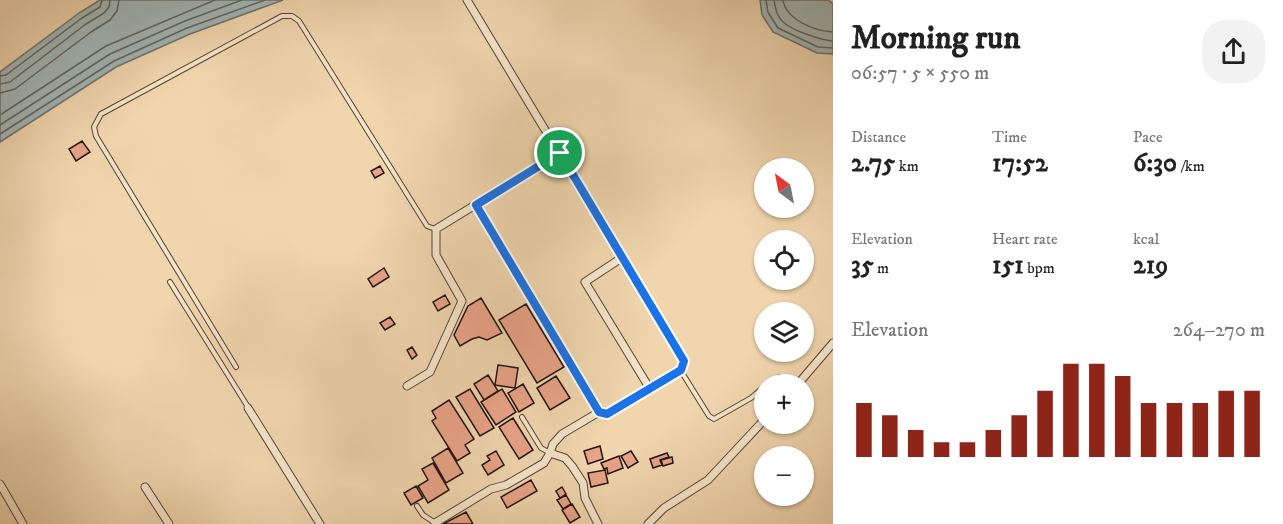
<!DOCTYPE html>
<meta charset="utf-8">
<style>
body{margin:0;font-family:"IM FELL DW Pica",serif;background:#f2f2f2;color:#222;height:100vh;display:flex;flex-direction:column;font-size:22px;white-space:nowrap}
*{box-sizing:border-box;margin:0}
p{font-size:20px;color:#767676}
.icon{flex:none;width:33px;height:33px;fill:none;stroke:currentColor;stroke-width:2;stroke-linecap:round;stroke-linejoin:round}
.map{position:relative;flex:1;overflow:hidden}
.sheet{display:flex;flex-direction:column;background:#fff;width:450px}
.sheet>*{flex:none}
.needle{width:39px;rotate:328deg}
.fabs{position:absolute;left:754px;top:158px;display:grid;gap:12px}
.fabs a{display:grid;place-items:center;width:60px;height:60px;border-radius:50%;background:#fff;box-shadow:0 2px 4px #0004;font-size:30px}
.pin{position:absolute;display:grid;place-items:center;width:51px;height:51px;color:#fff;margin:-26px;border:3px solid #fff;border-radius:50%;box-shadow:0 2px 6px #0007}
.round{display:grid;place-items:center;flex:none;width:63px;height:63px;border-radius:24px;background:#f2f2f2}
.head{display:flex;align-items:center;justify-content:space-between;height:102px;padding:0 18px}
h1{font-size:33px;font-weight:700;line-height:45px}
.figures{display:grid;grid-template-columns:repeat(3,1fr);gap:9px;height:102px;padding:6px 18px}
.figures div{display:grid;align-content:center}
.figures b{font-size:26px;font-weight:700}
.figures small{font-size:16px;font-weight:400}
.figures p{font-size:16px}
.chart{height:168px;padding:12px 18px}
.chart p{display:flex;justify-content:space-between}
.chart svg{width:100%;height:108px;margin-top:6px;stroke:#8f2418;stroke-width:6}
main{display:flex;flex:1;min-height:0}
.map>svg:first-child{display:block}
</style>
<main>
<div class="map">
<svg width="833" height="524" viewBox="0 0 833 524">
<rect width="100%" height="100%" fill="#f0d5ad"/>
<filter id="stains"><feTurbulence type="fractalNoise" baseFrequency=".00333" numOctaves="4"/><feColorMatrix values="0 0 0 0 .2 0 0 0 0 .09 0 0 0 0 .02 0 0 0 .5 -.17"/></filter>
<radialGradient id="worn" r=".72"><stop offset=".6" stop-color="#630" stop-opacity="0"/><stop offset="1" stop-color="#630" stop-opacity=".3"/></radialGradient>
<path fill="#a0b5b6" stroke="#6e7471" stroke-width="1.5" d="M100 0H283L190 34 116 67 0 142V72L79 13Z
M760 0H828L833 4V54L817 53 773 32 762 15Z"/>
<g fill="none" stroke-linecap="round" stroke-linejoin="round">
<path stroke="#616460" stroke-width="1.5" d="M766 0 768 12 778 28 818 47 833 48
M774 0C775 8 777 17 783 22 793 31 821 40 833 41
M783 0C786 20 815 31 833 32
M0 76 6 75 82 18 100 7 102 0
M0 84 10 82 86 24 104 13 109 7 110 0
M0 93 15 89 91 32 110 20 117 11 119 0
M0 115 106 46 215 0
M0 125 110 54 185 21 242 0
M0 134 114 61 187 28 265 0"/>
</g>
<path fill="#e9a388" stroke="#221309" stroke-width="1.5" d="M82 141 90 152 76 161 69 149Z
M380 166 384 173 375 178 371 171Z
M384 268 389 277 373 287 368 279Z
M445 295 450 304 438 311 433 302Z
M481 298 502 333 487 340 479 337 472 339 460 346 454 335 468 306Z
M526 304 564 367 537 383 499 320Z
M390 317 395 324 385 330 380 323Z
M412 347 417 355 412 359 407 350Z
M498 365 518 368 515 388 495 385Z
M488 375 498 391 484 400 474 384Z
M556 376 570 398 550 410 537 388Z
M523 384 534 403 519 412 508 393Z
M470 389 494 428 480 436 456 397Z
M502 389 516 412 496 425 481 402Z
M449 400 474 439 465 445 470 453 457 461 432 421 436 418 432 411Z
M513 418 533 450 519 459 499 427Z
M600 446 603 459 588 464 584 451Z
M448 448 463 473 446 483 432 458Z
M496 451 504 465 488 475 482 465 490 460 487 456Z
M631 451 638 462 628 468 621 456Z
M667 453 669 457 660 460 662 465 653 468 650 459Z
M619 456 623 468 608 474 607 468 604 469 601 463Z
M672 457 673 463 663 466 661 460Z
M433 463 449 490 428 503 418 486 428 480 422 469Z
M605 470 608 483 591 487 588 473Z
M531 480 537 491 507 508 501 497Z
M416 486 423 498 411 505 404 493Z
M562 487 566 494 560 498 556 491Z
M566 495 571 504 563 509 557 500Z
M572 504 580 517 570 523 562 510Z
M466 512 473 524H443Z"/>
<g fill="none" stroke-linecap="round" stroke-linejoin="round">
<g stroke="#564432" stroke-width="6">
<path id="lane" d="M170 282 248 407
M236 367 96 136 94 127 101 114 282 16H292L299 21 427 226 435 229
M681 371 709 416 714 419 751 398 765 386
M768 384 779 377
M522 417 541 448 550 453
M417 506 423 515 434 522"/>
</g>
<g stroke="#564432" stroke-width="9">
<path id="street" d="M476 205 599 412
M623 257 585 282 650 389
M798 384 833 343
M407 386 430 372 462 301 436 255V229L560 153
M248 408 320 524
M550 453 565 458 572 466 583 483 585 498 598 524
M0 484 23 524
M145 487 169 524
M435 523 491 489 506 485 544 463 550 453 553 444 562 434 599 412 607 414 681 370 684 361 467 0
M648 524 664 508 708 480 765 419"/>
</g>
<use href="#lane" stroke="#f5e4ca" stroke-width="4"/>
<use href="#street" stroke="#f5e4ca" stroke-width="7"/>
</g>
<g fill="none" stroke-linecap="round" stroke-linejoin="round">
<g stroke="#fff" stroke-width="12">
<path id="route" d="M560 153 684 361 681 370 607 414 599 412 476 205Z"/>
</g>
<use href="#route" stroke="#1a73e8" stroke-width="8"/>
</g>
<rect width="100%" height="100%" filter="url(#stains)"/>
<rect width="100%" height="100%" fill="url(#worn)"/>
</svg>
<div class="fabs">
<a><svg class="needle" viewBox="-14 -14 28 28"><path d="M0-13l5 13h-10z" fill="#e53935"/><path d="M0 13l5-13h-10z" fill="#767676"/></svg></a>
<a><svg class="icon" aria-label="locate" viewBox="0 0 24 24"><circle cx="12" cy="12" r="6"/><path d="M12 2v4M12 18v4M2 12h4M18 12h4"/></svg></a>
<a><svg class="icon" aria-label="layers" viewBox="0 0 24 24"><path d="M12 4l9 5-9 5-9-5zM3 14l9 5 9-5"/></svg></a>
<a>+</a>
<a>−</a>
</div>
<div class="pin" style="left:560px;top:153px;background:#1e9e55"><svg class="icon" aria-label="arrive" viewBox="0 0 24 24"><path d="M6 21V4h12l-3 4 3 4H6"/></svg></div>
</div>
<section class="sheet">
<div class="head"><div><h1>Morning run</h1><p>06:57 · 5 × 550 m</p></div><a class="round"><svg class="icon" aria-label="share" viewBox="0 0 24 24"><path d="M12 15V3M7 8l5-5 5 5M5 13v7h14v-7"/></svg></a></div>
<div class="figures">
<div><p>Distance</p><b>2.75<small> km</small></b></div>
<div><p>Time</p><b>17:52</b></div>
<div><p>Pace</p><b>6:30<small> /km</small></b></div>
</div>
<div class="figures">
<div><p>Elevation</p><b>35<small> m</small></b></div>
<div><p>Heart rate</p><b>151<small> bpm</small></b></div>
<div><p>kcal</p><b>219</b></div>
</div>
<div class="chart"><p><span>Elevation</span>264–270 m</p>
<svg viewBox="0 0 160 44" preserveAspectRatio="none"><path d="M5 44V22M15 44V27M25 44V33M35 44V38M45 44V38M55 44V33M65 44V27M75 44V17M85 44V6M95 44V6M105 44V11M115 44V22M125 44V22M135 44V22M145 44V17M155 44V17"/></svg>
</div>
</section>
</main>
